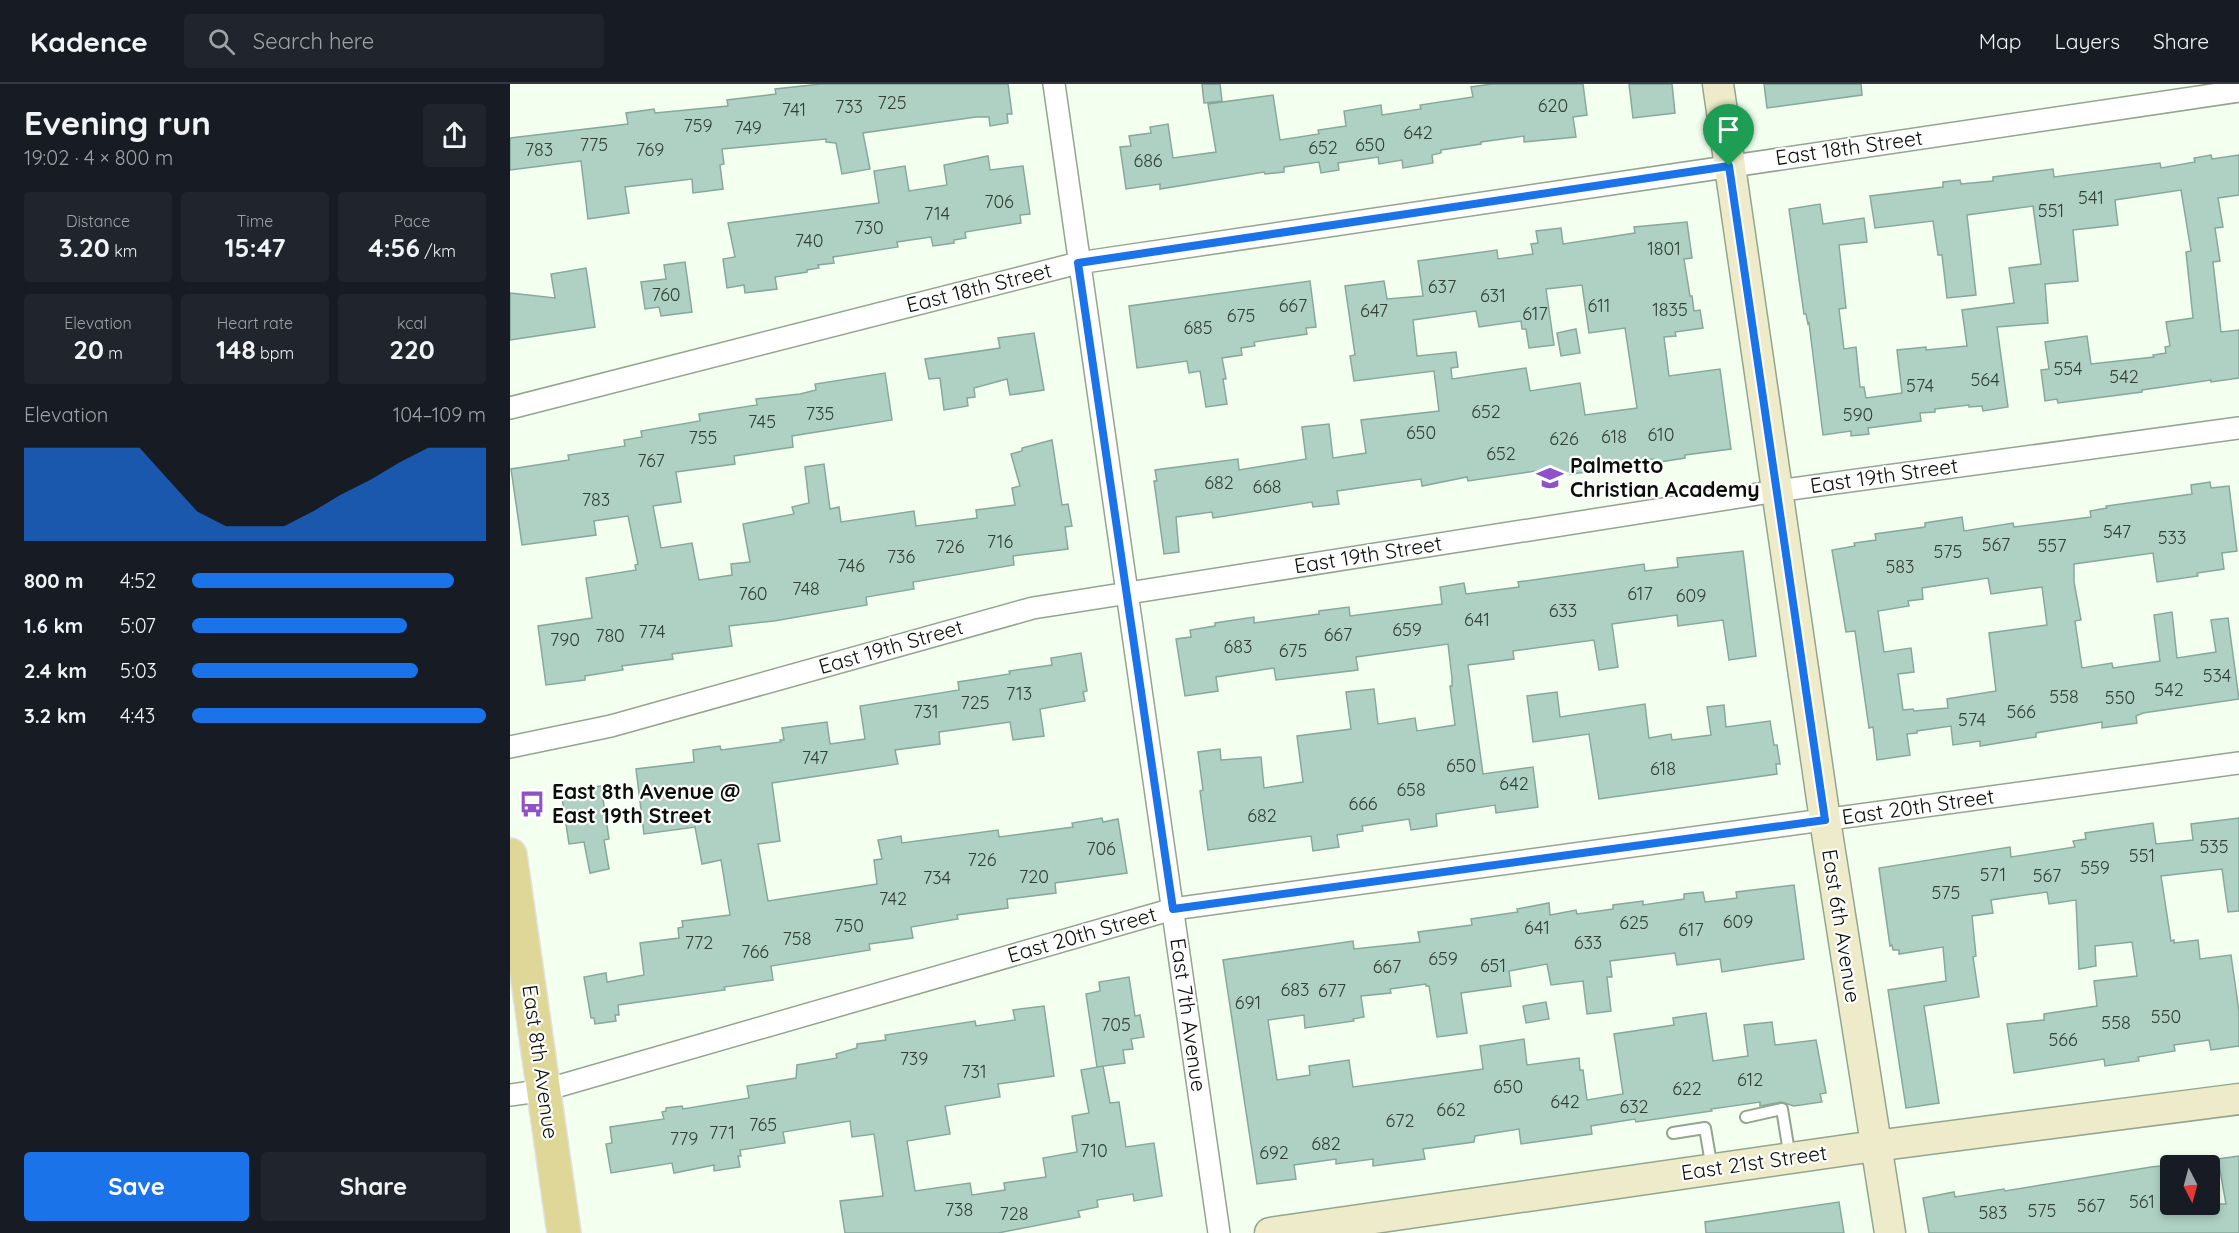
<!DOCTYPE html>
<meta charset="utf-8">
<style>
body{margin:0;font-family:Quicksand,sans-serif;background:#20242c;color:#f1f3f6;height:100vh;display:flex;flex-direction:column;font-size:22px;white-space:nowrap}
*{box-sizing:border-box;margin:0}
p{font-size:20px;color:#9ea1a6}
.icon{flex:none;width:33px;height:33px;fill:none;stroke:currentColor;stroke-width:2;stroke-linecap:round;stroke-linejoin:round}
.map{position:relative;flex:1;overflow:hidden}
.drawer{display:flex;flex-direction:column;background:#171b24;width:510px}
.drawer>*{flex:none}
.needle{width:39px;rotate:174deg}
.buttons{position:absolute;left:1650px;top:1071px;display:grid;gap:12px}
.buttons a{display:grid;place-items:center;width:60px;height:60px;border-radius:6px;background:#171b24;box-shadow:0 3px 9px #0003;font-size:30px}
.pin{position:absolute;display:grid;place-items:center;width:51px;height:51px;color:#fff;margin:-62px -26px;border-radius:50% 50% 50% 0;rotate:-45deg;box-shadow:0 0 6px #0007}
.pin .icon{rotate:45deg}
.round{display:grid;place-items:center;flex:none;width:63px;height:63px;border-radius:6px;background:#20242c}
.summary{display:flex;align-items:center;justify-content:space-between;height:102px;padding:0 24px}
h1{font-size:33px;font-weight:700;line-height:45px}
.stats{display:grid;grid-template-columns:repeat(3,1fr);gap:9px;height:102px;padding:6px 24px}
.stats div{display:grid;align-content:center;border-radius:6px;background:#20242c;text-align:center}
.stats b{font-size:26px;font-weight:700}
.stats small{font-size:16px;font-weight:400}
.stats p{font-size:16px}
.chart{height:168px;padding:12px 24px}
.chart p{display:flex;justify-content:space-between}
.chart svg{width:100%;height:108px;margin-top:6px;fill:#1a73e8;opacity:.7}
.primary-button{display:flex;gap:12px;margin-top:auto;padding:12px 24px}
.primary-button a{flex:1;height:69px;border-radius:6px;background:#1a73e8;color:#fff;font-size:24px;font-weight:700;line-height:69px;text-align:center}
.primary-button a+a{background:#20242c;color:#f1f3f6}
ul{padding:0 24px;list-style:none;font-size:20px}
li{display:grid;grid-template-columns:96px 72px 1fr;align-items:center;height:45px}
li i{height:15px;border-radius:8px;background:#1a73e8}
header{display:flex;align-items:center;gap:36px;box-sizing:border-box;height:84px;padding:0 30px;background:#171b24;border-bottom:2px solid #363941}
header strong{font-size:28px}
nav{display:flex;gap:33px;margin-inline-start:auto;font-size:21px}
.search{width:420px;height:54px;background:#20242c;display:flex;align-items:center;gap:15px;box-sizing:border-box;padding:0 21px;border-radius:6px;color:#9ea1a6;font-size:22px}
main{display:flex;flex:1;min-height:0}
.map>svg:first-child{display:block}
</style>
<header>
<strong>Kadence</strong>
<div class="search"><svg class="icon" aria-label="search" viewBox="0 0 24 24"><circle cx="10" cy="10" r="6"/><path d="M15 15l6 6"/></svg>Search here</div>
<nav><a>Map</a><a>Layers</a><a>Share</a></nav>
</header>
<main>
<section class="drawer">
<div class="summary"><div><h1>Evening run</h1><p>19:02 · 4 × 800 m</p></div><a class="round"><svg class="icon" aria-label="share" viewBox="0 0 24 24"><path d="M12 15V3M7 8l5-5 5 5M5 13v7h14v-7"/></svg></a></div>
<div class="stats">
<div><p>Distance</p><b>3.20<small> km</small></b></div>
<div><p>Time</p><b>15:47</b></div>
<div><p>Pace</p><b>4:56<small> /km</small></b></div>
</div>
<div class="stats">
<div><p>Elevation</p><b>20<small> m</small></b></div>
<div><p>Heart rate</p><b>148<small> bpm</small></b></div>
<div><p>kcal</p><b>220</b></div>
</div>
<div class="chart"><p><span>Elevation</span>104–109 m</p>
<svg viewBox="0 0 160 44" preserveAspectRatio="none"><path d="M0 44V6L10 6L20 6L30 6L40 6L50 19L60 32L70 38L80 38L90 38L100 32L110 25L120 19L130 12L140 6L150 6L160 6V44z"/></svg>
</div>
<ul>
<li><b>800 m</b>4:52<i style="width:89%"></i></li>
<li><b>1.6 km</b>5:07<i style="width:73%"></i></li>
<li><b>2.4 km</b>5:03<i style="width:77%"></i></li>
<li><b>3.2 km</b>4:43<i style="width:100%"></i></li>
</ul>
<div class="primary-button"><a>Save</a><a>Share</a></div>
</section>
<div class="map">
<svg width="1729" height="1149" viewBox="0 0 1729 1149">
<rect width="100%" height="100%" fill="#f3ffef"/>
<path fill="#afd1c4" stroke="#87a89b" stroke-width="1.5" fill-rule="evenodd" d="M311 0H498L502 30H497L498 39 480 42 479 33H466L353 49 360 85 332 90 326 59 316 58V55L212 65 214 80 210 81 213 105 183 109 182 95 115 103 119 129 78 135 71 77 0 86V54L118 40 116 29 144 25 145 29 218 22 217 16 266 10 265 5Z
M692 0H710L712 17 694 19Z
M982 0H1073L1077 31 1063 33 1066 53 1014 58V52L971 58V60L931 66V69L922 71 923 79 893 84 892 76 869 80 868 73 828 79 829 86 811 89 809 78 774 83V88L755 90 754 88 650 105V100L616 105 610 63 621 62 619 52 641 49 640 43 658 40 663 74 706 68 698 20 763 11 770 56 809 50 808 46 836 42 834 27 871 21 872 31 911 25 910 21 963 13 961 3Z
M1119 0H1162L1165 29 1123 34Z
M1254 0H1351L1352 11 1257 24Z
M1701 71 1702 75 1729 71V111L1708 114 1713 143 1705 144 1710 177 1703 178 1711 248 1729 246V294L1701 298V296L1632 306V308L1548 319 1547 315 1535 317 1531 286 1539 285 1535 258 1577 252 1581 280 1644 273 1643 271 1656 269 1655 263 1660 262 1656 238 1683 234 1676 168 1681 167 1671 106 1605 116 1608 141 1563 146 1568 197 1535 200 1538 239 1487 243 1498 323 1473 327 1472 322 1459 323V321L1425 325V328L1410 329 1411 337 1358 344 1359 350 1341 352V347L1313 351 1299 239 1298 240 1296 230H1294L1279 125 1310 120 1313 140 1354 134 1357 158 1329 161 1336 224 1329 225 1334 265 1346 263 1350 303H1354L1356 314 1392 309 1387 266 1416 263V266L1457 262 1452 226 1504 219 1499 184 1531 180 1523 122 1457 131 1466 211 1437 214 1432 171H1428L1423 137 1365 144 1360 112 1433 103V98L1450 96 1451 100 1483 97V93L1543 85 1544 93 1650 79 1651 84 1685 78 1684 74Z
M478 72 480 86 513 82 520 130 510 131 511 139 455 148 456 154 444 156V159L423 162 421 153 387 158 388 163 323 173 324 179 308 181 309 184 297 186V188L265 193 267 205 235 209 234 201 217 204 213 175 225 173 218 139 369 119 364 87 395 82 399 107 437 101 434 81Z
M1177 138 1182 174 1174 175 1180 212H1182L1184 227 1190 226 1193 244 1165 248 1166 252 1154 253 1159 292 1210 285 1221 365 1175 371V374L1143 379V375L1083 383V387L1041 393 1040 385 958 397 957 393 912 402 911 395 827 407 829 420 803 423 802 418 703 434 702 428 666 433 669 468 654 470 644 397H647L645 386 728 375 729 386 796 375 792 343 819 340 823 374 856 369 851 336 929 327 924 287 844 297 840 272 845 271 835 202 874 197 877 215 913 212 908 177 987 166 988 175 1023 170 1021 160 1028 159 1026 147 1051 144 1053 160 1125 149 1124 143ZM1072 201 1079 249 1115 244 1127 324 1075 331 1070 299 1020 307 1016 284 942 295 941 284 948 283 946 268 907 272 903 236 966 227 969 243 1011 237 1012 245H1016L1019 264 1044 261 1036 205Z
M175 178 182 228 151 232 149 223 135 225 131 198 156 195 154 181Z
M76 184 85 243 0 256V209L45 214 41 190Z
M800 197 806 243 796 244 797 250 744 258 745 262 731 264 732 271 712 274 716 295H713L717 320 696 323 690 287 679 289 677 277 627 284 619 222Z
M1066 245 1070 269 1051 272 1047 249Z
M524 249 534 306 500 311 497 295 464 304 465 313 457 314 458 322 434 326 430 294 419 295 415 275 490 264 488 254Z
M375 289 382 336 282 352 283 363 224 372 225 380 166 388 171 418 143 422 151 464 182 459 189 496 222 491 221 480 240 478 233 440 284 430 282 423 299 419 295 383 314 380 320 425 329 423 331 438 404 427 406 442 467 434 466 426 505 421 502 404 510 402 501 370 512 367V364L542 356 552 421 558 420 562 442 555 443 558 465 503 472 504 481 403 498 404 505 356 513 357 521 264 537 219 542 222 562 162 570 163 575 112 582 113 586 75 592V596L36 601 28 542 82 534 76 494 126 486 125 481 128 480 118 432 84 437 86 451 12 461 1 385 59 376 58 371 115 362 114 356 132 353 131 347 190 337 189 330 247 321 246 315 290 310 306 306 305 300Z
M1700 398 1701 404 1719 402 1727 467 1712 469 1714 485 1687 489 1688 492 1647 498 1643 469 1564 480V498L1571 536 1565 537 1572 584 1602 579 1603 584 1650 577 1644 531 1662 528 1667 574 1706 568 1701 536 1718 534 1729 615 1633 629 1626 632 1627 639 1592 644V638L1526 649V653L1470 662V657L1443 661 1441 642 1407 647V649L1397 650 1400 671 1367 676 1363 643 1359 644 1345 547 1336 548 1322 466 1345 462 1344 459 1366 456 1365 450 1415 443V439L1452 433 1454 447 1503 439 1504 443 1581 433 1580 427 1597 424 1596 422 1682 410 1681 401ZM1478 494 1481 510 1532 503 1537 541 1479 549 1486 607 1437 615 1438 624 1404 627 1403 625 1393 626 1388 590 1404 588 1401 564 1374 568 1368 527 1399 522 1398 517 1413 515 1412 504Z
M1233 467 1246 572 1219 576 1213 536 1168 542 1167 531 1102 540 1108 583 1089 586 1084 556 1003 567 1004 575 958 581 973 690 1023 683 1028 723 986 729 985 721 926 730 927 742 901 746 899 735 852 742 853 747 827 751 829 763 803 767 801 752 698 766 690 707 693 706 688 668 710 665 711 676 751 673 754 704 793 698 787 652 841 645 836 608 864 605 868 640 905 634 907 647 945 641 940 602H942V594L938 560 846 573 848 586 766 596 764 584 706 593 708 607 675 612 666 555 681 553 680 546 705 542V539L744 533V539L809 530V527L839 523 840 532 932 520 930 503 954 499 956 510 1009 503 1008 498 1134 480 1135 487 1168 483 1167 474Z
M571 569 577 607 573 608 575 617 530 625 534 652 503 656 500 638 429 648 430 660 385 666 388 680 262 699 270 757 248 760 258 817 367 800 364 776 372 775 368 756 391 752 392 759 488 746 489 753 563 743 562 739 592 734 593 738 608 735 617 789 545 799 546 809 497 815 498 824 447 831 448 835 401 843 403 854 359 860 360 866 261 882 263 896 214 903 215 906 108 921 109 931H105L106 937 85 940 84 934H81L74 893 96 889 97 898 134 891 130 859 169 854 168 844 173 843 172 837 220 831 211 776 192 780 185 743 134 750 126 685 184 678 183 666 210 662 211 666 271 658 270 656H274L272 644 317 638 320 660 355 655 350 622 449 606 448 598 500 590 499 587 542 581 541 574Z
M1047 608 1050 633 1135 620 1139 654 1161 650 1162 656 1201 651 1197 623 1214 621 1216 643 1260 637 1264 661H1267L1270 680H1266L1267 690 1089 715 1079 650 1023 658 1017 612Z
M91 702 99 755 94 756 99 785 80 789 74 758 59 760 51 707Z
M1729 734V827L1718 828 1712 785 1651 792 1661 857 1664 856V859L1688 856 1690 875 1721 871 1729 928V962L1701 966 1699 956 1664 961 1665 967 1628 973 1629 977 1595 982 1594 975 1504 989 1497 940 1534 936V930L1587 922 1584 897 1627 892 1622 858 1585 862 1586 882 1569 885 1566 816 1539 820 1537 808 1481 816 1483 829 1462 832 1466 872 1463 873 1469 913 1414 922 1429 1019 1396 1024 1378 906 1436 897 1433 863 1389 870V866H1383L1382 861 1380 862 1369 784 1500 763 1501 773 1565 763 1563 757 1576 755 1575 749 1643 739 1646 760 1683 756 1681 740Z
M1284 801 1294 875 1212 888 1210 875 1167 881 1165 869 1100 877 1102 893H1097L1101 927 1077 930 1073 897 1041 901 1037 880 999 887 1001 902 951 909 957 949 927 953 919 902H916V900L880 905 881 909 851 912 854 933 843 935 844 937 795 944 794 931 758 936 767 996 800 991 799 982 839 976 843 1003 973 985 970 962 1014 955 1017 981 1069 974 1070 986H1073L1077 1016 1113 1010 1104 950 1164 941 1163 934 1196 929 1203 977 1238 972 1234 941 1262 938 1265 961 1306 956 1316 1009 1310 1010 1312 1018 1284 1022 1271 1018 1250 1022V1018L1201 1025 1202 1027 1126 1038 1125 1035 1081 1042 1082 1050 1011 1060 1009 1045 965 1052 964 1058 913 1065 915 1075 863 1082V1075L826 1080V1075L784 1081 786 1095 747 1100 713 876 843 857 844 865 910 858 908 848 962 841 961 835 1008 828 1007 825 1039 819 1040 831 1066 826 1067 830 1103 825V821L1133 817V821L1174 815V810L1193 808 1195 818 1227 814 1226 808Z
M619 893 625 932 630 931 634 953 621 955 623 965 613 966 615 979 587 983 576 910 590 907 589 898Z
M1036 918 1039 935 1016 939 1013 922Z
M534 922 544 992 488 1000 490 1013 435 1022 440 1050 397 1057 405 1107 460 1099 462 1111 495 1106 494 1099 536 1093 533 1074 567 1068 562 1032 579 1029 571 986 593 982 600 1019 609 1018 616 1063 644 1059 652 1112 624 1117 623 1110 587 1116 588 1123 568 1127 570 1133 488 1149H335L330 1117 373 1112 364 1050 342 1053 340 1037 273 1048 275 1059 230 1066 231 1072H228L230 1083 204 1087V1081L164 1089 162 1079 101 1089 96 1060 102 1059 100 1043 154 1035 152 1028 156 1027V1024L172 1022 173 1025 239 1014 237 1002 286 994 287 981 327 974 326 970 347 964V960L376 956 375 951 465 937 466 942 505 936 503 926Z
M1729 1072V1149H1419L1413 1114 1444 1108 1445 1113 1494 1105 1495 1107 1641 1083 1660 1081V1120H1716L1708 1075Z
M1329 1118 1334 1149H1196L1195 1138Z"/>
<g fill="none" stroke-linecap="round" stroke-linejoin="round">
<g stroke="#93a58c" stroke-width="14">
<path id="lane" d="M1236 1033 1272 1025 1280 1074
M1163 1049 1195 1044 1202 1085"/>
</g>
<g stroke="#93a58c" stroke-width="24">
<path id="street" d="M544 0 709 1149
M0 324 568 179 1729 7
M0 663 101 642 523 524 1267 407 1729 344
M0 1011 35 1006 663 825 1729 679"/>
</g>
<g stroke="#93a58c" stroke-width="33">
<path id="secondary" d="M1208 0 1315 736 1380 1149
M760 1149 1365 1062 1729 1015"/>
</g>
<g stroke="#e2e2e1" stroke-width="36">
<path id="primary" d="M0 771 54 1149"/>
</g>
<use href="#lane" stroke="#fff" stroke-width="10"/>
<use href="#street" stroke="#fff" stroke-width="21"/>
<use href="#secondary" stroke="#eeebcb" stroke-width="30"/>
<use href="#primary" stroke="#ded797" stroke-width="33"/>
</g>
<g fill="none" stroke-linecap="round" stroke-linejoin="round">
<g stroke="#fff" stroke-width="12">
<path id="route" d="M1219 82 1315 736 663 825 568 179Z"/>
</g>
<use href="#route" stroke="#1a73e8" stroke-width="8"/>
</g>
<defs>
<g id="school-bare" transform="scale(2.07)"><path d="M0-5L7-2L0 1L-7-2ZM-4 1L0 2.5L4 1V4Q0 6-4 4Z" fill="#8e51c7" stroke="#fff" stroke-width="2.5" paint-order="stroke"/></g>
<g id="bus-bare" transform="scale(2.07)"><path d="M-5-6H5V4H4V6H2V4H-2V6H-4V4H-5ZM-3.5-4V0h7V-4ZM-3.5 1.2v1.5H-2V1.2ZM2 1.2v1.5H3.5V1.2Z" fill="#8e51c7" stroke="#fff" stroke-width="2.5" paint-order="stroke"/></g>
</defs>
<g fill-rule="evenodd">
<use href="#school-bare" x="1040" y="394"/>
<use href="#bus-bare" x="22" y="720"/>
</g>
<g text-anchor="middle" stroke-width="4.5" stroke-linejoin="round" paint-order="stroke">
<g font-size="18" fill="#334036">
<text x="382" y="25">725</text>
<text x="1043" y="28">620</text>
<text x="339" y="29">733</text>
<text x="284" y="32">741</text>
<text x="188" y="48">759</text>
<text x="238" y="50">749</text>
<text x="908" y="55">642</text>
<text x="84" y="67">775</text>
<text x="860" y="67">650</text>
<text x="813" y="70">652</text>
<text x="29" y="72">783</text>
<text x="140" y="72">769</text>
<text x="638" y="83">686</text>
<text x="1581" y="120">541</text>
<text x="489" y="124">706</text>
<text x="1541" y="133">551</text>
<text x="427" y="136">714</text>
<text x="359" y="150">730</text>
<text x="299" y="163">740</text>
<text x="1154" y="171">1801</text>
<text x="932" y="209">637</text>
<text x="156" y="217">760</text>
<text x="983" y="218">631</text>
<text x="783" y="228">667</text>
<text x="1089" y="228">611</text>
<text x="1160" y="232">1835</text>
<text x="864" y="233">647</text>
<text x="1025" y="236">617</text>
<text x="731" y="238">675</text>
<text x="688" y="250">685</text>
<text x="1558" y="291">554</text>
<text x="1614" y="299">542</text>
<text x="1475" y="302">564</text>
<text x="1410" y="308">574</text>
<text x="976" y="334">652</text>
<text x="310" y="336">735</text>
<text x="1348" y="337">590</text>
<text x="252" y="344">745</text>
<text x="911" y="355">650</text>
<text x="1151" y="357">610</text>
<text x="1104" y="359">618</text>
<text x="193" y="360">755</text>
<text x="1054" y="361">626</text>
<text x="991" y="376">652</text>
<text x="141" y="383">767</text>
<text x="709" y="405">682</text>
<text x="757" y="409">668</text>
<text x="86" y="422">783</text>
<text x="1607" y="454">547</text>
<text x="1662" y="460">533</text>
<text x="490" y="464">716</text>
<text x="1486" y="467">567</text>
<text x="1542" y="468">557</text>
<text x="440" y="469">726</text>
<text x="1438" y="474">575</text>
<text x="391" y="479">736</text>
<text x="341" y="488">746</text>
<text x="1390" y="489">583</text>
<text x="296" y="511">748</text>
<text x="243" y="516">760</text>
<text x="1130" y="516">617</text>
<text x="1181" y="518">609</text>
<text x="1053" y="533">633</text>
<text x="967" y="542">641</text>
<text x="897" y="552">659</text>
<text x="142" y="554">774</text>
<text x="828" y="557">667</text>
<text x="100" y="558">780</text>
<text x="55" y="562">790</text>
<text x="728" y="569">683</text>
<text x="783" y="573">675</text>
<text x="1707" y="598">534</text>
<text x="1659" y="612">542</text>
<text x="509" y="616">713</text>
<text x="1554" y="619">558</text>
<text x="1610" y="620">550</text>
<text x="465" y="625">725</text>
<text x="416" y="634">731</text>
<text x="1511" y="634">566</text>
<text x="1462" y="642">574</text>
<text x="305" y="680">747</text>
<text x="951" y="688">650</text>
<text x="1153" y="691">618</text>
<text x="1004" y="706">642</text>
<text x="901" y="712">658</text>
<text x="853" y="726">666</text>
<text x="752" y="738">682</text>
<text x="1704" y="769">535</text>
<text x="591" y="771">706</text>
<text x="1632" y="778">551</text>
<text x="472" y="782">726</text>
<text x="1585" y="790">559</text>
<text x="1483" y="797">571</text>
<text x="1537" y="798">567</text>
<text x="524" y="799">720</text>
<text x="427" y="800">734</text>
<text x="1436" y="815">575</text>
<text x="383" y="821">742</text>
<text x="1228" y="844">609</text>
<text x="1124" y="845">625</text>
<text x="339" y="848">750</text>
<text x="1027" y="850">641</text>
<text x="1181" y="852">617</text>
<text x="287" y="861">758</text>
<text x="189" y="865">772</text>
<text x="1078" y="865">633</text>
<text x="245" y="874">766</text>
<text x="933" y="881">659</text>
<text x="983" y="888">651</text>
<text x="877" y="889">667</text>
<text x="785" y="912">683</text>
<text x="822" y="913">677</text>
<text x="738" y="925">691</text>
<text x="1656" y="939">550</text>
<text x="1606" y="945">558</text>
<text x="606" y="947">705</text>
<text x="1553" y="962">566</text>
<text x="404" y="981">739</text>
<text x="464" y="994">731</text>
<text x="1240" y="1002">612</text>
<text x="998" y="1009">650</text>
<text x="1177" y="1011">622</text>
<text x="1055" y="1024">642</text>
<text x="1124" y="1029">632</text>
<text x="941" y="1032">662</text>
<text x="890" y="1043">672</text>
<text x="253" y="1047">765</text>
<text x="212" y="1055">771</text>
<text x="174" y="1061">779</text>
<text x="816" y="1066">682</text>
<text x="584" y="1073">710</text>
<text x="764" y="1075">692</text>
<text x="1632" y="1124">561</text>
<text x="1581" y="1128">567</text>
<text x="449" y="1132">738</text>
<text x="1532" y="1133">575</text>
<text x="1483" y="1135">583</text>
<text x="504" y="1136">728</text>
</g>
<g font-size="21" fill="#0a1007" stroke="#fff">
<text transform="translate(1339 64) rotate(-8)" y="7">East 18th Street</text>
<text transform="translate(469 204) rotate(-14)" y="7">East 18th Street</text>
<text transform="translate(1374 392) rotate(-8)" y="7">East 19th Street</text>
<text transform="translate(858 471) rotate(-9)" y="7">East 19th Street</text>
<text transform="translate(381 563) rotate(-16)" y="7">East 19th Street</text>
<text transform="translate(1408 723) rotate(-8)" y="7">East 20th Street</text>
<text transform="translate(1331 842) rotate(81)" y="7">East 6th Avenue</text>
<text transform="translate(572 851) rotate(-16)" y="7">East 20th Street</text>
<text transform="translate(678 931) rotate(82)" y="7">East 7th Avenue</text>
<text transform="translate(30 978) rotate(82)" y="7">East 8th Avenue</text>
<text transform="translate(1244 1079) rotate(-8)" y="7">East 21st Street</text>
</g>
<g font-size="21" font-weight="bold" fill="#0a1007" stroke="#fff" text-anchor="start">
<text x="1060" y="389">Palmetto<tspan x="1060" dy="24">Christian Academy</tspan></text>
<text x="42" y="715">East 8th Avenue @<tspan x="42" dy="24">East 19th Street</tspan></text>
</g>
</g>
</svg>
<div class="buttons">
<a><svg class="needle" viewBox="-14 -14 28 28"><path d="M0-13l5 13h-10z" fill="#e53935"/><path d="M0 13l5-13h-10z" fill="#9ea1a6"/></svg></a>
</div>
<div class="pin" style="left:1219px;top:82px;background:#1e9e55"><svg class="icon" aria-label="arrive" viewBox="0 0 24 24"><path d="M6 21V4h12l-3 4 3 4H6"/></svg></div>
</div>
</main>
